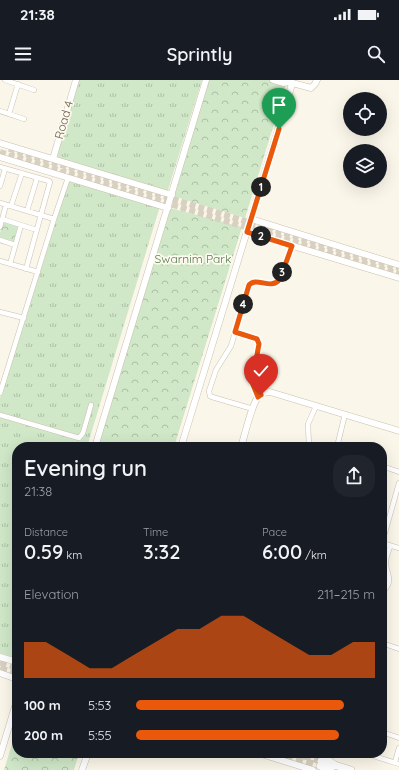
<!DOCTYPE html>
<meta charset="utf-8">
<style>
body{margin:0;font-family:Quicksand,sans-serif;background:#20242c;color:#f1f3f6;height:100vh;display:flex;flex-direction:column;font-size:15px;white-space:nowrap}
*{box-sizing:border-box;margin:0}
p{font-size:13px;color:#9ea1a6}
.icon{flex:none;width:22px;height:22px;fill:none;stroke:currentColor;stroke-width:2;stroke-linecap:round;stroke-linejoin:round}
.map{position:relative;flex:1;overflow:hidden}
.side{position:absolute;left:12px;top:362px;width:375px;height:316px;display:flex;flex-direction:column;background:#171b24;border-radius:16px;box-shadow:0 4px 16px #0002}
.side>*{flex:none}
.tools{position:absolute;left:343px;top:12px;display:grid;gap:8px}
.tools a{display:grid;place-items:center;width:44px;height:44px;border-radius:50%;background:#171b24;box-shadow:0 4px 16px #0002;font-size:20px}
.pin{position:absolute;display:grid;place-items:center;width:34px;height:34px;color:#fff;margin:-41px -17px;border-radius:50% 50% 50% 0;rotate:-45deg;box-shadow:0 0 4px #0007}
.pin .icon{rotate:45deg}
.km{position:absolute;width:20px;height:20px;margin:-10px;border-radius:50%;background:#222;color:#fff;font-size:11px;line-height:20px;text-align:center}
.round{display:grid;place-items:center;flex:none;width:42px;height:42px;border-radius:16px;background:#20242c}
.head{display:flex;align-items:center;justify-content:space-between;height:68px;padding:0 12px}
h1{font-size:22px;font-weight:600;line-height:30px}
.stats{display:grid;grid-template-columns:repeat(3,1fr);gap:6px;height:68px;padding:4px 12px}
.stats div{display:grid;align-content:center}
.stats b{font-size:20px;font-weight:600}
.stats small{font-size:11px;font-weight:400}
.stats p{font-size:11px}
.chart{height:112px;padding:8px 12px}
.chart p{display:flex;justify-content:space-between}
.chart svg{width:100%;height:72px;margin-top:4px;fill:#ea580c;opacity:.7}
ul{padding:0 12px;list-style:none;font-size:13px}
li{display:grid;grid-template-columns:64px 48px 1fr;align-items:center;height:30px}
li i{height:10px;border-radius:5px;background:#ea580c}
.status{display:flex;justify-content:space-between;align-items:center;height:28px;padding:0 20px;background:#171b24;direction:ltr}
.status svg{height:11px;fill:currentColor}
header{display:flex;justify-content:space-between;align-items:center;height:52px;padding:0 12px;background:#171b24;font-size:18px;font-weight:600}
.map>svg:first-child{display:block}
</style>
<div class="status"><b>21:38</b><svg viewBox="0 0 49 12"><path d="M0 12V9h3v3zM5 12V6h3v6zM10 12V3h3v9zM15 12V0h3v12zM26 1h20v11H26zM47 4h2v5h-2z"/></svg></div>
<header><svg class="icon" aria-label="menu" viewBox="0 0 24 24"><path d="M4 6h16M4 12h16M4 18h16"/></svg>Sprintly<svg class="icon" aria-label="search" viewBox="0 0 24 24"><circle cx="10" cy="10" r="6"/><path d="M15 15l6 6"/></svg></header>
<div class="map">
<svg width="399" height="690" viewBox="0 0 399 690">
<defs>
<pattern id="grass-tufts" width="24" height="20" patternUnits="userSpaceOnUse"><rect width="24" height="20" fill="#d0e7c8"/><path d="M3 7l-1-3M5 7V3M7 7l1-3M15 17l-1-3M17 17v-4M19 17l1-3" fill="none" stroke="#adbfa5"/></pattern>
<pattern id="park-crowns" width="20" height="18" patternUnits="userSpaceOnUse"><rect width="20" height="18" fill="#d0e7c8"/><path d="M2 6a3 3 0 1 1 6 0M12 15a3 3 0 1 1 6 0" fill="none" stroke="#adbfa5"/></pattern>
</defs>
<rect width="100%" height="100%" fill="#faf6e9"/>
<path fill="url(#grass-tufts)" d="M79 0H202L167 113 58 82 56 69Z
M70 97 160 126 87 367H17V580L0 574V318Z"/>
<path fill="url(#park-crowns)" d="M209 0H269L286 5 245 138 173 116Z
M170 128 242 147 174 367H98Z
M3 142 18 146 13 164 0 160V153Z
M17 648V673H79L74 690H4Z"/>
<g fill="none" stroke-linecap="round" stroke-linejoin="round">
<path stroke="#d8d1c2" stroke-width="6" stroke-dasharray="6 3" stroke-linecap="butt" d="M9 69 399 188
M0 72 399 194"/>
<path stroke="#d8d1c2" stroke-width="7" stroke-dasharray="7 3.5" stroke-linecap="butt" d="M0 582 17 587
M0 589 17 593
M276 673 320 686
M294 673 321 681"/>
<g stroke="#cbc0b0" stroke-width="5.5">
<path id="minor" d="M5 0 34 10
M0 31 24 39
M9 34 18 4
M0 87 49 101 50 102 26 189
M0 106 5 89
M0 123 54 139
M11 126 22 93
M27 131 37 98
M2 139 21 145
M0 147 6 125
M0 160 15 165
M0 181 38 192
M10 184 21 145 37 150
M0 232 24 238
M235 252 258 260 259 264 251 302 258 317
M0 313 54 139 68 98
M253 329 212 317 210 316 209 311 216 290 231 266 249 205C257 196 271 211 280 199L292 166
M0 335 79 358 83 353 91 325
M309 367 308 344 316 326
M337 367 345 334
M382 386 399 392
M399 403 382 463 399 468
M382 513C396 498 385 495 386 482 386 476 389 471 390 466
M382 563 399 569
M382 652 399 658
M364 673 399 684
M395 682 399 668"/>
</g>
<g stroke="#cbc0b0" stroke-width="7">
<path id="tertiary" d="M273 0 283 3 289 2 311 8 315 4 317 0
M0 63 172 115
M0 77 168 128
M53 79 76 0
M251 139 399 185
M247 152 399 198
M95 367 206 0
M181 367 292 4
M241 367C245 355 251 326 258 317 261 314 266 312 270 312L399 351
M0 577 17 582
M0 593 17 599
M258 673 313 690
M313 673 323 676 334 684
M0 676 17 620
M82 690 88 673"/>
</g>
<g stroke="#cec1ae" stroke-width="8">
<path id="secondary" d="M321 681 351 690
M320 686 331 690"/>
</g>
<use href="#minor" stroke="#fff" stroke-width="4.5"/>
<use href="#tertiary" stroke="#fff" stroke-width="6"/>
<use href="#secondary" stroke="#fff" stroke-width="7"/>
</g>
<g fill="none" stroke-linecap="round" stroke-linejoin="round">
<g stroke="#fff" stroke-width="8">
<path id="route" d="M261 315 258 317 252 302 259 264 257 259 235 252 249 205C257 196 271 211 280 199L292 166 247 152 279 49"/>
</g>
<use href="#route" stroke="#ea580c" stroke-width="5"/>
</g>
<g text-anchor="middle" stroke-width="3.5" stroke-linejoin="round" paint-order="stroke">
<g font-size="12" fill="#72614f" stroke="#fdfaef">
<text transform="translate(64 40) rotate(-74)" y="4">Road 4</text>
</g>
<g font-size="12" fill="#537c4b" stroke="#fdfaef">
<text x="193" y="183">Swarnim Park</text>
</g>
</g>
</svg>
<div class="tools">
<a><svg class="icon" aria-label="locate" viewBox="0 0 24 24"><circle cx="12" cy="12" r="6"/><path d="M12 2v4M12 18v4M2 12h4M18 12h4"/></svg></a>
<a><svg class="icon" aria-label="layers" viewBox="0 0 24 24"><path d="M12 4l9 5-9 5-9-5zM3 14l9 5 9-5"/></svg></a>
</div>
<div class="pin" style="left:279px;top:49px;background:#1e9e55"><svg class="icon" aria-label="arrive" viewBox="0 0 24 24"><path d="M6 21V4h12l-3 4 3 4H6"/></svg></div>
<div class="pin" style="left:261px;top:315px;background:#d93025"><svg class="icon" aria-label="check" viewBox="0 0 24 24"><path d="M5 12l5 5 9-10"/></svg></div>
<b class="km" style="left:261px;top:107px">1</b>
<b class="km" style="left:261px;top:156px">2</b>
<b class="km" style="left:282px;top:192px">3</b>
<b class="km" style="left:243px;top:224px">4</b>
<section class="side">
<div class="head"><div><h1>Evening run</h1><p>21:38</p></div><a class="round"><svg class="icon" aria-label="share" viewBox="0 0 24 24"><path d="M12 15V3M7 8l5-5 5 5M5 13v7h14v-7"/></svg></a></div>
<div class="stats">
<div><p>Distance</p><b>0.59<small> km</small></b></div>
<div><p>Time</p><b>3:32</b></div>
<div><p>Pace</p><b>6:00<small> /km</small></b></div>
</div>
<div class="chart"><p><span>Elevation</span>211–215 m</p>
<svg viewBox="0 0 160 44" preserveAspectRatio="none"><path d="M0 44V22L10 22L20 30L30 38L40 38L50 30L60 22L70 14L80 14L90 6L100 6L110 14L120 22L130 30L140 30L150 22L160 22V44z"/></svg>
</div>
<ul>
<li><b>100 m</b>5:53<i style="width:87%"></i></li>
<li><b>200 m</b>5:55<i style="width:85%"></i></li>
</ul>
</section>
</div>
